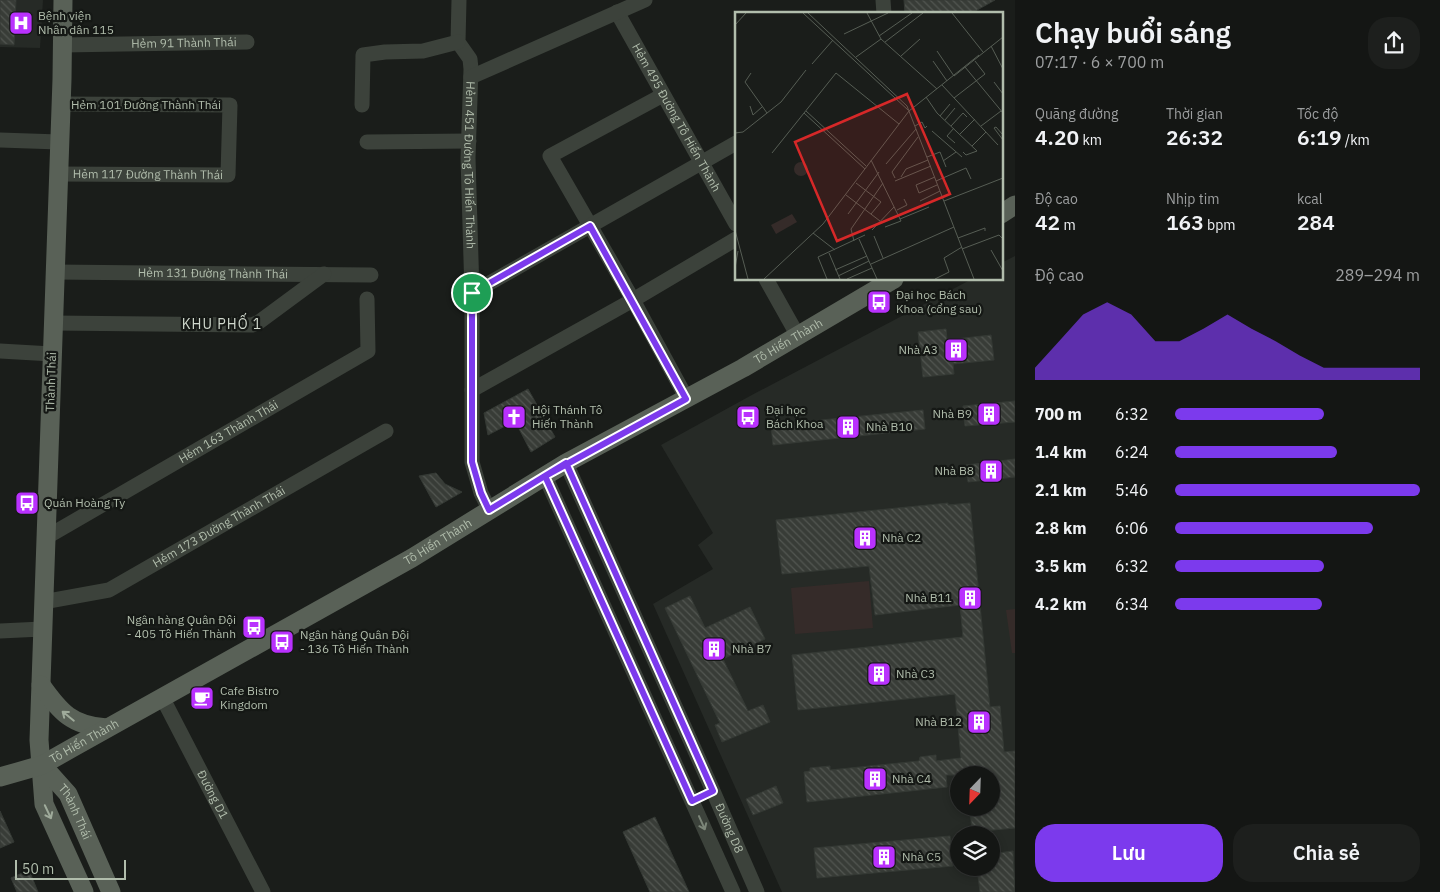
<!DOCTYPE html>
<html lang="vi">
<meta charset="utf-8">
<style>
body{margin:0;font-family:"IBM Plex Sans",sans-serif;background:#1d1f1d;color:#f1f3f6;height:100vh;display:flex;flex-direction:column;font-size:19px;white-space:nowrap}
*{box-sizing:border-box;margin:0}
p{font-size:16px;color:#9d9fa0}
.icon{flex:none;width:28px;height:28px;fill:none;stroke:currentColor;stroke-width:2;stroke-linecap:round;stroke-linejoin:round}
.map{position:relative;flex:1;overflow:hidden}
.drawer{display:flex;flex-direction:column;background:#141614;width:425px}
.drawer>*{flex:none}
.needle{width:32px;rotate:203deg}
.fabs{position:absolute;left:950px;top:766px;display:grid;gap:10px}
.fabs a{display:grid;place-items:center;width:50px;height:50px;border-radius:50%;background:#141614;box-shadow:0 2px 8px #0003,0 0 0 1px #333534;font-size:25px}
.scale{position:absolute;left:15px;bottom:12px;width:111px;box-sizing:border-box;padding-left:5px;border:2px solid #b1bdac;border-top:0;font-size:14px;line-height:18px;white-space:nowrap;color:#b1bdac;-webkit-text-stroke:4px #151815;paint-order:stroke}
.pin{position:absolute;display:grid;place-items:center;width:42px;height:42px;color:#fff;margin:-21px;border:2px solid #fff;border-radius:50%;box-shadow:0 1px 5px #0007}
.round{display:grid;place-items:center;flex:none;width:52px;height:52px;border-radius:20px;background:#1d1f1d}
.headline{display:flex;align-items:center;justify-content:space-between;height:85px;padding:0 20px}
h1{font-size:28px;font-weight:600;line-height:38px}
.stats{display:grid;grid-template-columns:repeat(3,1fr);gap:8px;height:85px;padding:5px 20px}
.stats div{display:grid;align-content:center}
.stats b{font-size:21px;font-weight:600}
.stats small{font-size:14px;font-weight:400}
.stats p{font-size:14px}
.chart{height:140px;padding:10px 20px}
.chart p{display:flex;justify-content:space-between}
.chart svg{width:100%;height:90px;margin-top:5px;fill:#7c3aed;opacity:.7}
.primary-button{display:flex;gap:10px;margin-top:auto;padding:10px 20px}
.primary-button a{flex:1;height:58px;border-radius:20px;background:#7c3aed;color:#fff;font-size:20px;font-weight:600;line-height:58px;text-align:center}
.primary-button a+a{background:#1d1f1d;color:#f1f3f6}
ul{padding:0 20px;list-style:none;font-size:16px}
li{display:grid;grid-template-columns:80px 60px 1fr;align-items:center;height:38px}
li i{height:12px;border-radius:6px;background:#7c3aed}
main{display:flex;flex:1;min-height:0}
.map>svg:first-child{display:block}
</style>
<main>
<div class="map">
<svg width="1015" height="892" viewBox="0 0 1015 892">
<defs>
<pattern id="building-back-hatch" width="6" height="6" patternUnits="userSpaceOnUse" patternTransform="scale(1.25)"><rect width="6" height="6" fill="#383c37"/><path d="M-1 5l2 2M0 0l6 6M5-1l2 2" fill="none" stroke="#525651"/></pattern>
</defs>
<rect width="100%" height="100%" fill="#1a1d1a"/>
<path fill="#262a26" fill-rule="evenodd" d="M0 0H43L40 48 0 47Z
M1015 256V892H782L653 604 713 569 698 545 713 533 661 445 750 396 972 279H1001V263ZM959 775H991V808H959ZM959 835H991V868H959Z"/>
<path fill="#352b29" d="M869 581 873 628 795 634 791 588Z
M1015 609V653H1012L1006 610Z"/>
<path fill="url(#building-back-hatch)" stroke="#343934" d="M0 0H16L14 45 0 44Z
M904 0H995L970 14H905Z
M946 329 947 340 991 335 994 360 953 364 954 374 923 377 918 332Z
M528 389 555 437 531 452 515 421 488 435 484 413Z
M1015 401V422L965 426 963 406Z
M923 410 925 429 773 445 771 425Z
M1015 459V477L968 482 966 465Z
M436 473 445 484 462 492 436 507 419 476Z
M948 503V505L970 503 990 707 1000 706 1004 752 1015 751V828L972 832 970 808H991V775H946L947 787 807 802 804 772 810 771V768L830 766V770L919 761 920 757 936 755V761L961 758 955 694 798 710 792 655 963 637 960 605 875 615 869 566 782 574 776 520Z
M690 596 705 628 750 607 765 639 723 659 748 711 763 705 770 722 722 742 715 725 720 723 665 608Z
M776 786 783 803 753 815 746 799Z
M0 811 14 842 0 848Z
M655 817 689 892H650L623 832Z
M950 836 953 866 817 878 814 848Z
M1013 851 1015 892H980L977 868H991V854Z
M29 870 38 892H17L11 878Z"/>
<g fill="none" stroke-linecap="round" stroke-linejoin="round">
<g stroke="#3c423b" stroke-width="15">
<path id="s1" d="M459 0 458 42 470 59 471 69 468 158 472 293V462L481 493 489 509"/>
<path d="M883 0 884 14"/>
<path id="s2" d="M617 12 736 224"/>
<path id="s3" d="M62 45 247 42"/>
<path d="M471 77 645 0"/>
<path d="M663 95 550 156 633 300 687 399"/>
<path d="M362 105 363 55 385 52 423 51 458 42"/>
<path d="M0 140 59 142"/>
<path d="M367 142 469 141"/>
<path id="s4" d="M58 174 228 175 230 105 61 104"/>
<path id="s5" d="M54 272 371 275"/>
<path d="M766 279 798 336"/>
<path d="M472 293 736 143"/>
<path d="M53 323 252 325 259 322 324 274"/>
<path d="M0 351 52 354"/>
<path d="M472 390 633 300 736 239"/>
<path id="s6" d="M566 463 713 791 757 892"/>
<path d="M545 476 733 892"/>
<path id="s7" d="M45 538 368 351 367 299"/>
<path id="s8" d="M43 602 109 590 386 431"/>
<path d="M0 631 42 629"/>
<path id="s9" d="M162 697 263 892"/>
</g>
<g stroke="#596157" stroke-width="19">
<path d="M63 0 62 79 39 740 44 804 84 892"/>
<path d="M1001 214 1015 205"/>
<path d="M41 685C60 712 72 726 107 728"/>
<path id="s10" d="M42 765 68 794 111 892"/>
<path id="s11" d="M0 777 42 765 72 748 412 558 566 463 743 368 894 279"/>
</g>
</g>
<defs><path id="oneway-shaft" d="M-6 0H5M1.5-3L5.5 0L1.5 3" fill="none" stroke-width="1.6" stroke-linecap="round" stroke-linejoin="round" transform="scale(1.25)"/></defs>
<g stroke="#9fab9b">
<use href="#oneway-shaft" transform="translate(68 716) rotate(-141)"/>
<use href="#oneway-shaft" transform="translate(48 812) rotate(65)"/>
</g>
<use stroke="#7c8679" href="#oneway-shaft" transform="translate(702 823) rotate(66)"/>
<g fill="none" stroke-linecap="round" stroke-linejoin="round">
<g stroke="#fff" stroke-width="10">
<path id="route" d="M472 293V462L481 493 489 510 566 463 713 791 692 801 545 476 686 399 590 226 472 293"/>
</g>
<use href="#route" stroke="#7c3aed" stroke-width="6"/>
</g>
<defs>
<g id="hospital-square" transform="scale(1.25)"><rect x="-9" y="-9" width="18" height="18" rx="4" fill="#b931fe" stroke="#151815"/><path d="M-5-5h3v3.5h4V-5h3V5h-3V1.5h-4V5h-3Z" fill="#fff"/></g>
<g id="bus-square" transform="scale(1.25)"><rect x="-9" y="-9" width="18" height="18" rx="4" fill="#b931fe" stroke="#151815"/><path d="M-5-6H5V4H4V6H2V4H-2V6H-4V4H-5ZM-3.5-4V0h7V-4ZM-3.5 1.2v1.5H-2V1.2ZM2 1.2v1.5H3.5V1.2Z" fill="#fff"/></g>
<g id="building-square" transform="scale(1.25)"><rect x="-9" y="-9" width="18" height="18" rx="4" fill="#b931fe" stroke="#151815"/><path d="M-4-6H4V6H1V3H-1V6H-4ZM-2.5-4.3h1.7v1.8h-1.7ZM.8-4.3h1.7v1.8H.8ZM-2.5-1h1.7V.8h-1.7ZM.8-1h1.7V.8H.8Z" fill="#fff"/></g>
<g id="church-square" transform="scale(1.25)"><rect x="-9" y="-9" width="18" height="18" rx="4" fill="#b931fe" stroke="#151815"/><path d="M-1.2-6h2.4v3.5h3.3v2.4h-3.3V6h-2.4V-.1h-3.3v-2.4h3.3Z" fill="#fff"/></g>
<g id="cafe-square" transform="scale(1.25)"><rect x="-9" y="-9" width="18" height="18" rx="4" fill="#b931fe" stroke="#151815"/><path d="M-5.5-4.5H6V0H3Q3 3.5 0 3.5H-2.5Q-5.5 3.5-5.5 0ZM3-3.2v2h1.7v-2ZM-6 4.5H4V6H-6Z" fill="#fff"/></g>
</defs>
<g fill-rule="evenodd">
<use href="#hospital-square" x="21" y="23"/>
<use href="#bus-square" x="879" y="302"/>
<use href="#building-square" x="956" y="350"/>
<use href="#building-square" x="989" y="414"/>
<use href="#church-square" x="514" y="417"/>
<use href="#bus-square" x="748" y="417"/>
<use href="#building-square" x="848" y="427"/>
<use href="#building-square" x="991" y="471"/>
<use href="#bus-square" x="27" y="503"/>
<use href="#building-square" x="865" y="538"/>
<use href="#building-square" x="970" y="598"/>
<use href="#bus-square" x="254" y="627"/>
<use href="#bus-square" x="282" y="642"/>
<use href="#building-square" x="714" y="649"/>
<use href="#building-square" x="879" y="674"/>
<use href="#cafe-square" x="202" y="698"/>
<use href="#building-square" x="979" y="722"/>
<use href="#building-square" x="875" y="779"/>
<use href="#building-square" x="884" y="857"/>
</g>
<g text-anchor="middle" stroke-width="4.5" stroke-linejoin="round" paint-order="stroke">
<g font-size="12" fill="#b1bdac" stroke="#151815" text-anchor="start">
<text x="38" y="20">Bệnh viện<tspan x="38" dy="14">Nhân dân 115</tspan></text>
<text x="896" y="299">Đại học Bách<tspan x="896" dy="14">Khoa (cổng sau)</tspan></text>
<text x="938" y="354" text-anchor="end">Nhà A3</text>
<text x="532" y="414">Hội Thánh Tô<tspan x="532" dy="14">Hiến Thành</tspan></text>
<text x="766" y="414">Đại học<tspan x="766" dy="14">Bách Khoa</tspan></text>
<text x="972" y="418" text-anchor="end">Nhà B9</text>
<text x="866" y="431">Nhà B10</text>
<text x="974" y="475" text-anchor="end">Nhà B8</text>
<text x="44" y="507">Quán Hoàng Ty</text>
<text x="882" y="542">Nhà C2</text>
<text x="952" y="602" text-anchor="end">Nhà B11</text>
<text x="236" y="624" text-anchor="end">Ngân hàng Quân Đội<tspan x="236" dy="14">- 405 Tô Hiến Thành</tspan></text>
<text x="300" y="639">Ngân hàng Quân Đội<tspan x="300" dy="14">- 136 Tô Hiến Thành</tspan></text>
<text x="732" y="653">Nhà B7</text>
<text x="896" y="678">Nhà C3</text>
<text x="220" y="695">Cafe Bistro<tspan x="220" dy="14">Kingdom</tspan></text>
<text x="962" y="726" text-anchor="end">Nhà B12</text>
<text x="892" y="783">Nhà C4</text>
<text x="902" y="861">Nhà C5</text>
</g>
<g font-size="12" fill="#b1bdac" stroke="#151815">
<text dy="4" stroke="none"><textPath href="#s3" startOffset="122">Hẻm 91 Thành Thái</textPath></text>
<text x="146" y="109">Hẻm 101 Đường Thành Thái</text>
<text dy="4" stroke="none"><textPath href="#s2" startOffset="121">Hẻm 495 Đường Tô Hiến Thành</textPath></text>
<text dy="4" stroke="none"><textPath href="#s1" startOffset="169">Hẻm 451 Đường Tô Hiến Thành</textPath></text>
<text dy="4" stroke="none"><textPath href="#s4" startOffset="90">Hẻm 117 Đường Thành Thái</textPath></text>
<text dy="4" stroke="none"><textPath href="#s5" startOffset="159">Hẻm 131 Đường Thành Thái</textPath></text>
<text dy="4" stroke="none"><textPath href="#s11" startOffset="902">Tô Hiến Thành</textPath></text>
<text transform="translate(51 382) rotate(-88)" y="4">Thành Thái</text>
<text dy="4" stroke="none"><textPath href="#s7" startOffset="212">Hẻm 163 Thành Thái</textPath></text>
<text dy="4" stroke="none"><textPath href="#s8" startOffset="194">Hẻm 173 Đường Thành Thái</textPath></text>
<text dy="4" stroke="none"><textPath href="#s11" startOffset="498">Tô Hiến Thành</textPath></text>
<text dy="4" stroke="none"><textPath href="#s11" startOffset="92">Tô Hiến Thành</textPath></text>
<text dy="4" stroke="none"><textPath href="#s9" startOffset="110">Đường D1</textPath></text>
<text dy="4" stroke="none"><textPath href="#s10" startOffset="58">Thành Thái</textPath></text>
<text dy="4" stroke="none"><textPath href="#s6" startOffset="400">Đường D8</textPath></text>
</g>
<g font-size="14" letter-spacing="1" fill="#d0d8cd" stroke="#151815">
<text x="222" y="329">KHU PHỐ 1</text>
</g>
</g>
<g transform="translate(735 12)">
<rect width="268" height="268" fill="#1a1d1a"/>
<path d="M59 157a7 7 0 1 1 14 0a7 7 0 1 1-14 0ZM57 202 62 210 41 222 36 213Z" fill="#352b29"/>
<path fill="none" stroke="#565d54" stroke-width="1" d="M68 1 173 98M73 1 172 94 239 267M132 1 146 27 202 77M217 1 248 40M0 13 11 1M109 22 153 1M144 24 177 1M150 30 188 1M256 34 268 57M202 39 219 64M166 44 185 27M121 45 146 27M198 49 212 69M77 52 98 28M230 55 268 101M16 61 10 70 32 101M219 64 268 25M259 70 268 82M207 73 263 133M191 85 202 101 242 139 231 143 228 140M219 86 250 62 240 49M15 94 18 103 27 95M71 99 131 154M69 101 130 157M205 104 215 92M210 108 220 96M180 114 187 110 190 116 192 114M216 114 228 101 232 105M246 114 266 99M219 116 212 124 220 131M197 119 227 145M0 121 8 120 46 90 71 58M225 122 240 107M268 123 261 115 259 116 268 128M237 134 251 120M37 141 101 61 164 112M192 145 205 140 211 155M136 148 166 209 150 215M208 149 221 140M151 152 181 117M166 165 171 157 193 148M200 165 181 173 184 181 202 173M160 166 157 160 183 125M160 169 196 154M201 169 231 156 236 167M121 171 146 190 136 202M111 183 145 209M185 189 205 179M209 189 268 166M162 198 172 193 169 187M113 202 144 160M165 207 194 195M0 218 13 267M137 218 159 195M78 221 100 238M139 224 148 246M223 226 250 216V219M124 227 142 267M119 229 116 217 148 171M227 237 264 223 268 227M256 238 268 259M94 241 105 267M136 252 219 215M0 256 3 239M100 258 132 244M103 264 134 249M29 267 88 212 174 99 244 43M92 267 83 245 130 223M112 267 137 256M200 267 214 260 209 246 227 235"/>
<path fill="#d62828" fill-opacity="0.15" stroke="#d62828" stroke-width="2.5" d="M172 82 215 182 102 229 60 130Z"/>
<rect width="268" height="268" fill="none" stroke="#b1bdac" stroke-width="2.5"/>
</g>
</svg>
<div class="fabs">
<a><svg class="needle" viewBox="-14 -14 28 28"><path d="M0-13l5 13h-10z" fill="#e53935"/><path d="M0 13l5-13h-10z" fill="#9d9fa0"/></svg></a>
<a><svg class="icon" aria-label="layers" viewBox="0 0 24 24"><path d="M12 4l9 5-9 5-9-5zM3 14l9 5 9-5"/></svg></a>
</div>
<div class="scale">50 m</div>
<div class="pin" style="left:472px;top:293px;background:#1e9e55"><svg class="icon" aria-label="arrive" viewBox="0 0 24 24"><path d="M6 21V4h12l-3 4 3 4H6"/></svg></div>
</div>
<section class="drawer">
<div class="headline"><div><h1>Chạy buổi sáng</h1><p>07:17 · 6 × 700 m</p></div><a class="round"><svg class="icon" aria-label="share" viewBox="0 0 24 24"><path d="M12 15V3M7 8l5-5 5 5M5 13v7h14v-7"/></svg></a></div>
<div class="stats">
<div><p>Quãng đường</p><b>4.20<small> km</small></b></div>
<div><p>Thời gian</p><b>26:32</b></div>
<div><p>Tốc độ</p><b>6:19<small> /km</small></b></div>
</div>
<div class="stats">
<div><p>Độ cao</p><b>42<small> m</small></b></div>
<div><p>Nhịp tim</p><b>163<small> bpm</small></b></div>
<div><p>kcal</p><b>284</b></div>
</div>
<div class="chart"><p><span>Độ cao</span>289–294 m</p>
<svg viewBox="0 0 160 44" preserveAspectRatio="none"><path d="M0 44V38L10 25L20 12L30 6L40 12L50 25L60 25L70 19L80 12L90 19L100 25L110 32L120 38L130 38L140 38L150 38L160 38V44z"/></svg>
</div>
<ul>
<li><b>700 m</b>6:32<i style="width:61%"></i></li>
<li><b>1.4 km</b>6:24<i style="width:66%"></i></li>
<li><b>2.1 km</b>5:46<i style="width:100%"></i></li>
<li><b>2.8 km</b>6:06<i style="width:81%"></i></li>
<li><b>3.5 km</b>6:32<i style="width:61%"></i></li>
<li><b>4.2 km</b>6:34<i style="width:60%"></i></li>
</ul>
<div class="primary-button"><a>Lưu</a><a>Chia sẻ</a></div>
</section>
</main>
